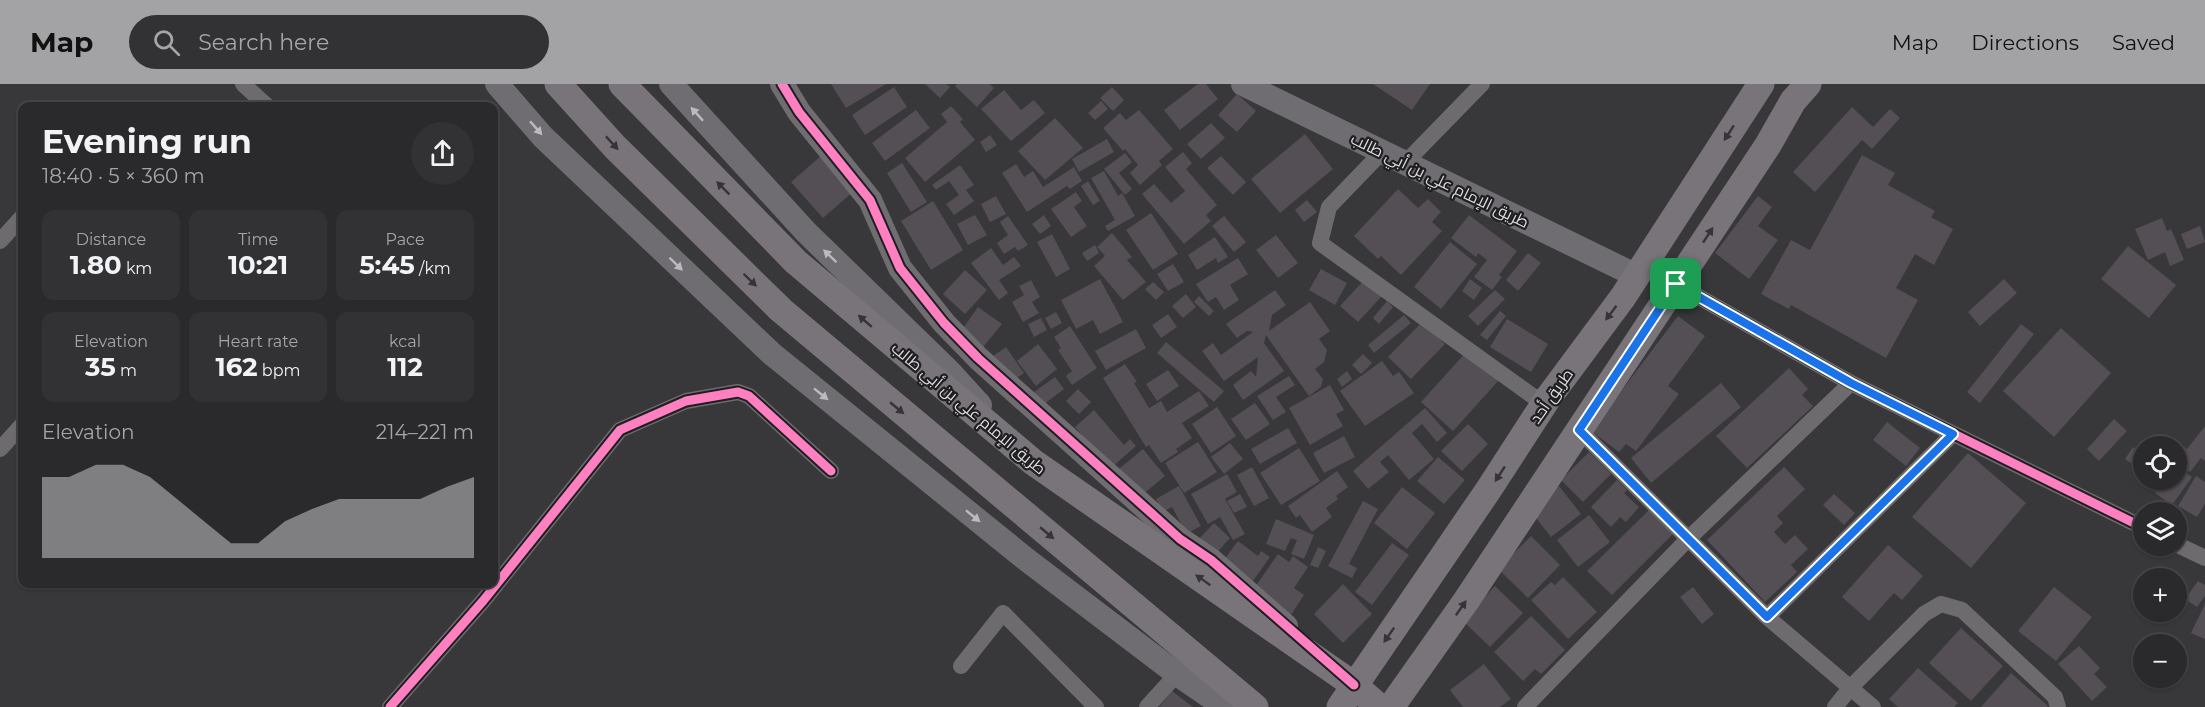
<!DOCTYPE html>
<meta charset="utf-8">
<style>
body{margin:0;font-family:Montserrat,Cairo,sans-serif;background:#323133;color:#f1f3f6;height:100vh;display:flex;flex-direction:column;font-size:22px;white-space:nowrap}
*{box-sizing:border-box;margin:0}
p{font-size:20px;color:#a5a6a9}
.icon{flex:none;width:33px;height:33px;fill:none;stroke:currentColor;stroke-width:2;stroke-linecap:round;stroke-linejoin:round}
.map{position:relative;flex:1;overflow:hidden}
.details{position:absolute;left:18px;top:18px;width:480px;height:486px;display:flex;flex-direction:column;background:#2a292b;border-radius:12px;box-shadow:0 2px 4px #0004,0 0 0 2px #464547}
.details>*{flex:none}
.buttons{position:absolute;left:2133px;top:352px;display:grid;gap:12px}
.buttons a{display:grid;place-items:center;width:54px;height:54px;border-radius:50%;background:#2a292b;box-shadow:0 2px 4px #0004,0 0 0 2px #464547;font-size:30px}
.pin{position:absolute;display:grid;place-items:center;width:51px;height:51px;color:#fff;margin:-26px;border-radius:12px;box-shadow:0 3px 9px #0006}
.round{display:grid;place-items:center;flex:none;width:63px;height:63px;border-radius:32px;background:#323133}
.overview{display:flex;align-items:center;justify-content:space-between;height:102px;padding:0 24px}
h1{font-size:33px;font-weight:700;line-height:45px}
.stats{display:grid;grid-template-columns:repeat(3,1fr);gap:9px;height:102px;padding:6px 24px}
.stats div{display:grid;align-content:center;border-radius:12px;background:#323133;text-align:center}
.stats b{font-size:26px;font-weight:700}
.stats small{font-size:16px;font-weight:400}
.stats p{font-size:16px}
.chart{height:168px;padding:12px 24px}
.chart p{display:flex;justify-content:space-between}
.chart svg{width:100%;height:108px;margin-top:6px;fill:#a3a2a4;opacity:.7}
header{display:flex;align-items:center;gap:36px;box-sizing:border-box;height:84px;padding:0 30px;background:#a3a2a4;color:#111}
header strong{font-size:28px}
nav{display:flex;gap:33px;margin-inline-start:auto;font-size:21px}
.search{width:420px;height:54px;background:#323133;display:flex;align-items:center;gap:15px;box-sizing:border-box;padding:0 21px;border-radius:33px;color:#a5a6a9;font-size:22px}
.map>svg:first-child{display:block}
</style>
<header>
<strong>Map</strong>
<div class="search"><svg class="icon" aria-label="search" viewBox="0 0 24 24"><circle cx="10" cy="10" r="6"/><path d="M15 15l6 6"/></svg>Search here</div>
<nav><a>Map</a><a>Directions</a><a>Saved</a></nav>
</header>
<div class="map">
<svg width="2205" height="623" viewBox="0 0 2205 623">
<rect width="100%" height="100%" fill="#383739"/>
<path fill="#534f55" d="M831 0H886L846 24Z
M925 0H946L950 3 940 14Z
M957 0H990L994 4 977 23 955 2Z
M1198 0H1206L1218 15 1180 46 1164 26Z
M1373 0H1430L1412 26Z
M894 3 907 23 865 51 852 31Z
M1112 3 1124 16 1113 27 1100 14Z
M1004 6 1021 26 1034 16 1045 29 1011 57 981 25Z
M1237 10 1256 27 1237 48 1218 31Z
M1101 17 1108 25 1095 36 1088 29Z
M951 22 963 35 960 38 975 56 925 98 905 74 947 38 941 30Z
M1852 23 1873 43 1890 25 1900 34 1872 65 1862 56 1815 108 1793 88Z
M916 26 930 44 885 77 872 59Z
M1139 26 1173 65 1159 77 1162 81 1140 101 1130 89 1138 81 1125 65 1123 67 1103 44 1120 29 1126 36Z
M1055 34 1083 64 1045 96 1018 67Z
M1211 39 1225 54 1201 75 1187 60Z
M1305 50 1333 85 1280 129 1251 95Z
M990 51 997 61 986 68 980 58Z
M1107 55 1114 68 1079 88 1072 75Z
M1183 68 1192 79 1186 85 1217 121 1206 131 1211 137 1184 160 1142 110 1154 100 1171 119 1185 107 1165 83Z
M1125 69 1132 78 1119 89 1132 105 1125 111 1104 85Z
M822 71 854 107 823 134 791 98Z
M1862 71 1895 89 1888 101 1935 127 1931 133 1953 145 1934 181 1915 170 1896 204 1918 216 1886 274 1791 221 1789 225 1761 210 1791 156 1810 166Z
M1221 72 1246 98 1233 111 1207 84Z
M902 79 927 118 911 128 887 89Z
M1016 80 1024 93 1033 87 1043 103 1074 83 1082 97 1070 105 1067 102 1027 128 1002 89Z
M960 81 974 101 966 106 974 117 954 131 946 120 959 111 949 97 936 106 932 101Z
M1104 87 1118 112 1122 109 1135 132 1108 147 1105 142 1115 136 1091 94Z
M1088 97 1100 117 1093 121 1081 102Z
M1398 105 1418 124 1428 115 1441 128 1432 138 1442 147 1401 191 1381 172 1378 175 1354 152Z
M1076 108 1082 117 1074 123 1087 142 1071 153 1051 125Z
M996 112 1006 130 990 138 981 120Z
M1758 112 1772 123 1758 142 1778 156 1749 195 1715 169Z
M1307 116 1317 128 1304 138 1295 126Z
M933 117 963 166 931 186 901 137Z
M1151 129 1178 170 1153 186 1126 146Z
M975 131 987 151 968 161 957 140Z
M1044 131 1051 142 1040 150 1032 140Z
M1469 131 1517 167 1499 191 1502 193 1492 206 1474 193 1487 176 1478 169 1476 173 1451 154Z
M1008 132 1028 161 1018 167 1015 163 1004 170 997 159 1008 151 1000 138Z
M1224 132 1246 158 1234 168 1212 142Z
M2162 134 2167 147 2171 145 2184 176 2170 182 2165 168 2148 176 2135 145Z
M2200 142 2205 158 2187 165 2181 150Z
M1112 149 1132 173 1127 176 1146 198 1123 216 1094 182 1105 172 1097 163Z
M1052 150 1070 185 1056 193 1037 158Z
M1276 151 1298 179 1278 194 1256 166Z
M1215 153 1228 173 1218 179 1216 174 1197 186 1188 171Z
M1450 158 1477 180 1441 225 1414 203Z
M1095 161 1099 169 1087 177 1082 169Z
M2128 162 2176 201 2149 234 2101 195Z
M991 164 1003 181 1014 173 1021 182 999 196 1008 209 999 216 971 179Z
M1528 169 1541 179 1518 207 1506 196Z
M1238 174 1248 190 1230 201 1239 216 1224 226 1216 213 1208 218 1196 200Z
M1173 180 1184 198 1168 207 1157 190Z
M1321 185 1347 199 1335 221 1309 206Z
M965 186 987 206 965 230 943 210Z
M1100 195 1123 238 1100 250 1093 236 1076 245 1061 216Z
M1365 195 1383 211 1358 238 1340 222Z
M1470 195 1482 204 1474 216 1462 207Z
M2004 195 2017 209 1980 242 1968 228Z
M1031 196 1040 213 1032 218 1039 229 1023 238 1012 218 1024 211 1019 202Z
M1153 198 1164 208 1156 216 1145 205Z
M1275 206 1286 221 1272 231 1269 247 1310 218 1330 247 1319 255 1327 266 1324 278 1315 285 1323 295 1321 303 1309 312 1266 251 1264 259 1284 287 1243 316 1233 301 1251 287 1256 293 1258 273 1224 297 1202 267 1213 259 1221 271 1253 248 1247 247 1237 254 1226 240Z
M1495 206 1505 215 1478 242 1468 232Z
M1186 210 1196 223 1183 234 1172 222Z
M1199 212 1214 227 1209 232 1194 218Z
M1387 217 1393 223 1379 240 1373 234Z
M978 223 1002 240 980 267 959 250Z
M1500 227 1506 232 1487 256 1480 251Z
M1056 228 1062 239 1051 245 1045 234Z
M1168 230 1177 243 1161 254 1152 241Z
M1404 231 1411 239 1374 269 1368 261Z
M1678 232 1705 252 1668 302 1679 310 1636 367 1626 360 1619 368 1591 347Z
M1041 234 1047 246 1034 253 1028 240Z
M1507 235 1548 260 1531 288 1490 263Z
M1422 238 1445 260 1411 295 1388 273Z
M2021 240 2034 250 1980 319 1967 308Z
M1070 242 1097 284 1072 301 1066 292 1072 287 1058 266 1061 264 1054 253Z
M2061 244 2111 289 2054 353 2003 307Z
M1136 245 1146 264 1106 286 1095 267Z
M1166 258 1224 307 1214 318 1157 269Z
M1038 260 1057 285 1036 302 1017 277Z
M1006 263 1024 289 1011 298 993 272Z
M1468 266 1500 295 1453 347 1421 318Z
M1363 270 1372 279 1361 290 1352 281Z
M1382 277 1393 292 1399 288 1414 309 1365 342 1340 307Z
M1125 280 1137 298 1134 299 1149 324 1161 317 1167 328 1199 307 1209 322 1182 339 1192 354 1176 365 1178 368 1161 379 1149 361 1146 363 1103 294Z
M1789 284 1808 305 1802 311 1813 322 1747 384 1716 352Z
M1168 286 1179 302 1157 317 1146 300Z
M1347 287 1352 295 1342 303 1337 295Z
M1289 292 1295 301 1276 313 1286 328 1273 336 1257 312Z
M1055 293 1064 305 1039 324 1030 311Z
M1721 299 1741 323 1651 399 1631 374Z
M1330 301 1344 326 1336 330 1343 342 1310 361 1289 324Z
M1078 305 1091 318 1079 330 1066 317Z
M1255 319 1270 340 1246 356 1231 335Z
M1217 323 1236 352 1211 369 1192 340Z
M1425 324 1447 349 1437 358 1422 340 1412 349 1434 375 1409 396 1388 371 1380 378 1389 388 1368 405 1353 387Z
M1094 326 1124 361 1130 355 1136 362 1111 384 1075 343Z
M2114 335 2127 347 2099 377 2087 365Z
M1887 338 1920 364 1906 382 1873 356Z
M1468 340 1488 360 1462 387 1441 367Z
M2205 342V377L2201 374 2190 388 2176 378V373L2184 363 2187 365Z
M1288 344 1297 359 1260 380 1251 365Z
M1344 352 1355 373 1324 389 1313 369Z
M1198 358 1217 388 1184 409 1165 379Z
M1230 359 1243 375 1224 390 1211 373Z
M2133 363 2144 371V388L2125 375Z
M1299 364 1320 397 1281 421 1260 389Z
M1143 365 1165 392 1141 412 1119 385Z
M1589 368 1611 390 1583 418 1561 396Z
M1968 369 2026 419 1971 484 1912 433Z
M1438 373 1465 396 1444 420 1417 397Z
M2176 382 2192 393 2172 421 2155 409 2161 401 2154 396H2176Z
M1252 383 1269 414 1254 422 1237 391Z
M1784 383 1805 405 1777 432 1783 439 1774 448 1785 460 1795 451 1808 465 1791 481 1797 488 1765 518 1707 456Z
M1337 387 1348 403 1336 412 1338 415 1326 424 1332 433 1312 448 1300 431 1296 434 1288 422Z
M1227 390 1237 408 1225 415 1245 450 1233 456 1220 433 1208 440 1191 410Z
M2196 392 2205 398V420L2197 433 2178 422Z
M1617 396 1627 406 1624 409 1639 423 1626 438 1620 433 1611 443 1591 423Z
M1179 402 1201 442 1182 452 1183 443 1172 423 1163 428 1156 415Z
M1559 402 1581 430 1551 453 1529 425Z
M1402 403 1435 429 1407 465 1374 439Z
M1240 410 1247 423 1234 429 1227 417Z
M1834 410 1855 429 1844 441 1823 421Z
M1363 417 1378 425 1349 480 1357 484 1352 494 1328 482Z
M1650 425 1674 449 1612 511 1587 487Z
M1589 431 1610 458 1578 483 1557 456Z
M1276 435 1314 451 1304 475 1291 470 1297 456 1291 454 1285 467 1266 460Z
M1214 439 1230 454 1213 473 1196 458Z
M1531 452 1560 481 1528 514 1498 485Z
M1238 457 1258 472 1261 467 1270 473 1250 501 1221 480Z
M1392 459 1409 471 1372 521 1355 508Z
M1888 461 1923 492 1902 516 1894 509 1869 537 1842 513Z
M1318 463 1326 467 1318 484 1310 481Z
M1278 470 1289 478 1293 472 1308 483 1294 504 1304 511 1291 531 1253 506Z
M1563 493 1597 528 1568 555 1531 516 1551 498 1555 501Z
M2198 497 2205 501V512L2197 523 2185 515Z
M1343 500 1372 530 1343 559 1314 530Z
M1495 502 1523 529 1490 563 1462 536Z
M1693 503 1714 530 1702 540 1680 513Z
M2054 503 2092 533 2056 577 2018 547Z
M2205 520V555L2191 549Z
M1531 532 1565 566 1541 590 1535 585 1523 597 1494 568Z
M1961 544 2003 582 1971 617 1929 579Z
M2079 562 2100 584 2094 590 2107 603 2092 617 2058 580Z
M1484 580 1511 615 1500 623H1463L1450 606Z
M1918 584 1958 619 1954 623H1898L1889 615Z
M2011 589 2048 622 2047 623H1981Z
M1172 607 1193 623H1159Z"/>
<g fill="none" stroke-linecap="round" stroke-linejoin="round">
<path stroke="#6e6b6f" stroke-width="16" d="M243 0 267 22
M1382 68 1329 123 1320 159 1534 313 1548 314
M1405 79 1482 0
M0 157 22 133
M1676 200 1851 299 2144 444
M1579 346 1767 533 1873 623
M0 365 22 341
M2176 460 2205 474
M1767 533 1953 350
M961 582 1003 529 1096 623
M390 623 483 517 620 346 686 317 738 308 749 312 831 387
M1147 623 1177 590
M1525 623 1688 455 1851 299
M1835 623 1851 603 1924 530 1941 520 1962 526 2055 613 2058 623"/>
<path stroke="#6f6d71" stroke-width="24" d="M497 0 543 53 772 270 1027 476 1177 590 1225 623
M671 0 806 148 949 287 980 321
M782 0 799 28 870 116 900 184 944 239 978 274 1159 436 1180 455 1211 476 1286 542
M1243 0 1637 192"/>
<path stroke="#78747a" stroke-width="27" d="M558 0 615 63 781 226 1255 623
M622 0 796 178 1033 378 1354 601 1379 623
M1340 623 1489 405 1548 314 1623 213 1761 0
M1391 623 1466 517 1768 61 1793 17 1808 0"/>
<g stroke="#1f1e20" stroke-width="13">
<path id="cycleway" d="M782 0 799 28 870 116 900 184 944 239 978 274 1159 436 1180 455 1211 476 1354 601
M1676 200 1851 299 2144 444
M390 623 483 517 620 346 686 317 738 308 749 312 831 387"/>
</g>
<use href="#cycleway" stroke="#ff80c0" stroke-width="9"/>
</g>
<defs><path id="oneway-solid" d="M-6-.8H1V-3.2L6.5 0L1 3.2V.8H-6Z" transform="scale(1.5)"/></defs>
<g fill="#bcbabd">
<use href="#oneway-solid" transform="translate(697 30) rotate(-132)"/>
<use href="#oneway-solid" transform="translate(536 44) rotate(49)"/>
<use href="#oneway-solid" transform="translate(830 172) rotate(-136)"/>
<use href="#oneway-solid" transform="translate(676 180) rotate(44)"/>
<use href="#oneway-solid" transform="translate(821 310) rotate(39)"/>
<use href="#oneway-solid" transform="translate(973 432) rotate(39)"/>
</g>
<g fill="#353436">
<use href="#oneway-solid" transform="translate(1729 49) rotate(123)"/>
<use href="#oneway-solid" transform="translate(612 59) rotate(47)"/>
<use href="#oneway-solid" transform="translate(723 104) rotate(-135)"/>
<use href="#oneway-solid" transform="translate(1708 151) rotate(-57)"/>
<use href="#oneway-solid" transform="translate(750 196) rotate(44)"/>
<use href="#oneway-solid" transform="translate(1611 229) rotate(127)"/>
<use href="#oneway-solid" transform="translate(865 237) rotate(-139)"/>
<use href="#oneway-solid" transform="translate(897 324) rotate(40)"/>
<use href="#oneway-solid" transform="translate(1500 390) rotate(123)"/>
<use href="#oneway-solid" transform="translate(1047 449) rotate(40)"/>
<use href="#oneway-solid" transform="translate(1203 496) rotate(-145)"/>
<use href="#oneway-solid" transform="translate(1461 524) rotate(-55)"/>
<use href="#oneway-solid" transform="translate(1389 551) rotate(125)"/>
</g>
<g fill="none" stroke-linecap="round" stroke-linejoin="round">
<g stroke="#fff" stroke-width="12">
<path id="route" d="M1676 200 1851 299 1953 350 1767 533 1579 346Z"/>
</g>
<use href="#route" stroke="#1a73e8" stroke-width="8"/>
</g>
<g text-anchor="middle" stroke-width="4.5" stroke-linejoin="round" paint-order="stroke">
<g font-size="16" fill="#dddbdd" stroke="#1f1e20">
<text transform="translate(1440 96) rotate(26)" y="6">طريق الإمام علي بن أبي طالب</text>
<text transform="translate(1551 312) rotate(-55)" y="6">طريق أحد</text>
<text transform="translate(969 324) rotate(40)" y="6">طريق الإمام علي بن أبي طالب</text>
</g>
</g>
</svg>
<div class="buttons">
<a><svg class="icon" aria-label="locate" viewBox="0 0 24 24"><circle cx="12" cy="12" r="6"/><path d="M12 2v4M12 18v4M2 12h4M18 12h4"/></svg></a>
<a><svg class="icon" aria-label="layers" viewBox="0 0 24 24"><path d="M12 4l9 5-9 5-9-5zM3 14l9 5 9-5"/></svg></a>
<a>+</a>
<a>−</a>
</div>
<div class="pin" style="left:1676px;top:200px;background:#1e9e55"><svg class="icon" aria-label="arrive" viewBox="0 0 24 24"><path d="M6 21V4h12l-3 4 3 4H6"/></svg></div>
<section class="details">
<div class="overview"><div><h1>Evening run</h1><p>18:40 · 5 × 360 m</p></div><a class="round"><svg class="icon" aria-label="share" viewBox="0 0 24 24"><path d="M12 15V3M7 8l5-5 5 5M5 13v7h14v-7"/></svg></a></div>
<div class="stats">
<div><p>Distance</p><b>1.80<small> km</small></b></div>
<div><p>Time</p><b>10:21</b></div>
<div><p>Pace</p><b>5:45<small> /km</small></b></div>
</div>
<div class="stats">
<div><p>Elevation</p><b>35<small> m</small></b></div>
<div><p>Heart rate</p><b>162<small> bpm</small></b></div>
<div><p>kcal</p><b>112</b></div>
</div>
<div class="chart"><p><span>Elevation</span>214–221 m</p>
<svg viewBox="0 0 160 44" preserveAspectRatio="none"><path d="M0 44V11L10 11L20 6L30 6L40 11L50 20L60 29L70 38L80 38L90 29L100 24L110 20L120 20L130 20L140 20L150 15L160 11V44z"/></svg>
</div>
</section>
</div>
